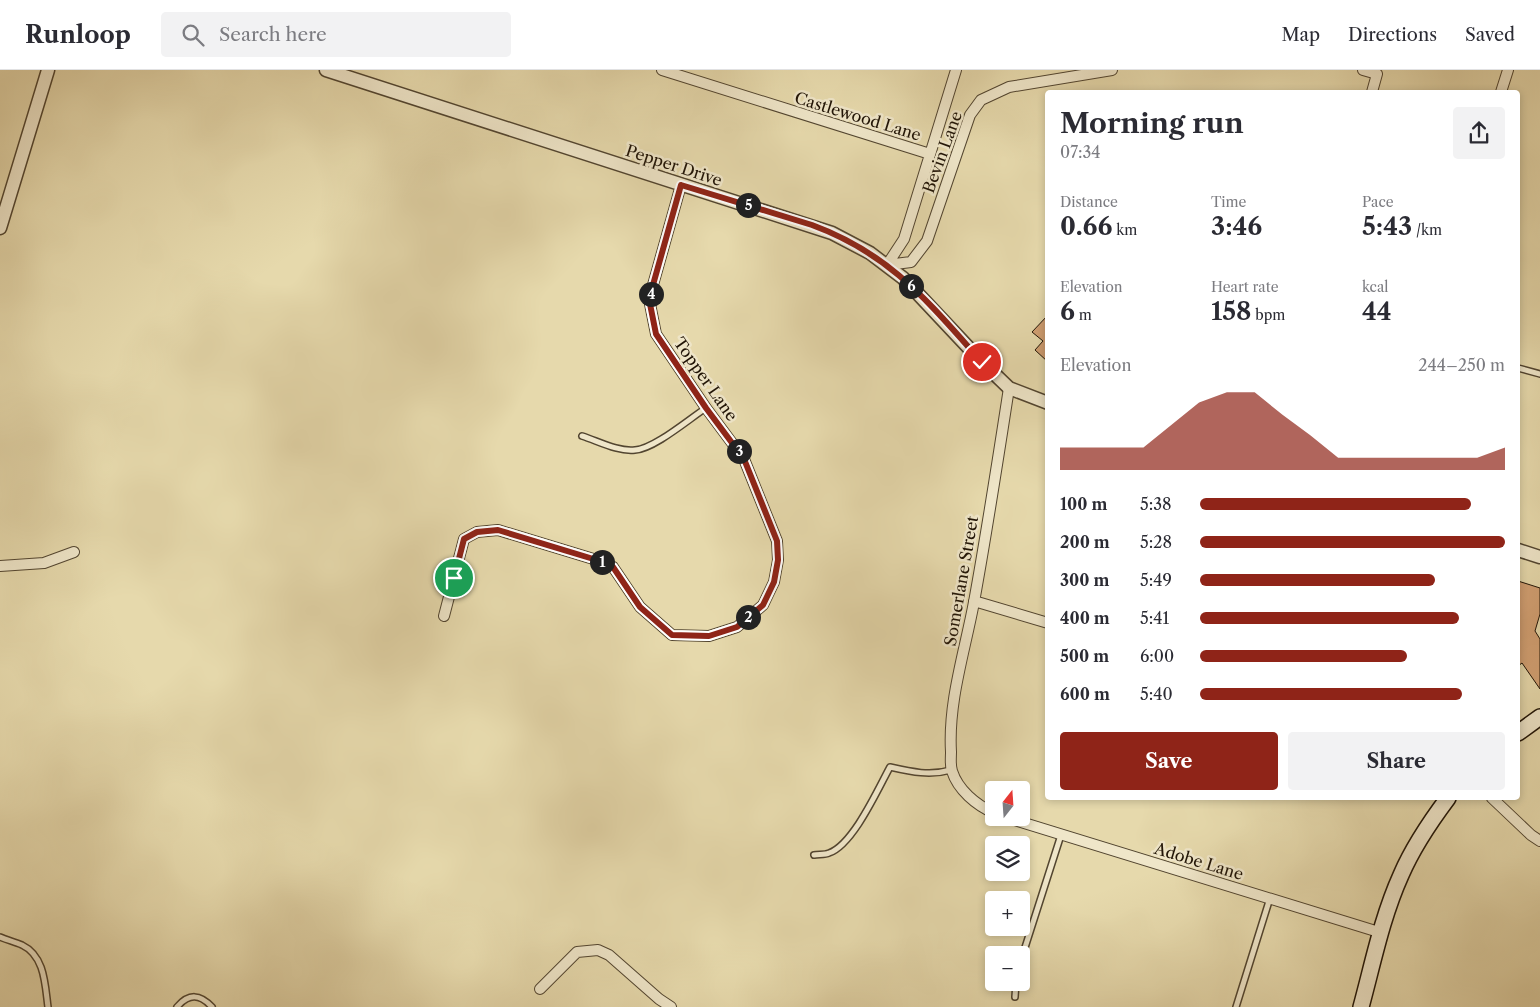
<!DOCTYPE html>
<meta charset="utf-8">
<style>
body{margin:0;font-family:"Libre Caslon Text",serif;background:#f2f2f3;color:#2b2b33;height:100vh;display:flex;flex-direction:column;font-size:19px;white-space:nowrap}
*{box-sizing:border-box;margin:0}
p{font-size:16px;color:#7c7c81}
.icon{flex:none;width:28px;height:28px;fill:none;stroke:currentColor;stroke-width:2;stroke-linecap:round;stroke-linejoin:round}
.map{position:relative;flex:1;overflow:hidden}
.drawer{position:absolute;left:1045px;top:20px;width:475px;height:710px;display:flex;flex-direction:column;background:#fff;border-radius:5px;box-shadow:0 2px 8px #0003}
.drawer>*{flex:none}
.needle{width:32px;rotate:17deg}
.buttons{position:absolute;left:985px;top:711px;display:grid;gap:10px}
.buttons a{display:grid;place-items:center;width:45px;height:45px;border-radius:5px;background:#fff;box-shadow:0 2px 8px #0003;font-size:25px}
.pin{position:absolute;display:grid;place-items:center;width:42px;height:42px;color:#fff;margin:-21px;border:2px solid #fff;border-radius:50%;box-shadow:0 1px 5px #0007}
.km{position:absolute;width:25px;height:25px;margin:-12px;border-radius:50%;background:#222;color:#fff;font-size:14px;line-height:25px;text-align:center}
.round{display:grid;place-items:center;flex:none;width:52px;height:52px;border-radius:5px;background:#f2f2f3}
.overview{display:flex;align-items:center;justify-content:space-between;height:85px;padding:0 15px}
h1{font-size:28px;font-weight:700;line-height:38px}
.figures{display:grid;grid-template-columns:repeat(3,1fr);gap:8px;height:85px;padding:5px 15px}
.figures div{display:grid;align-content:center}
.figures b{font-size:25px;font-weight:700}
.figures small{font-size:14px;font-weight:400}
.figures p{font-size:14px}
.chart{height:140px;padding:10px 15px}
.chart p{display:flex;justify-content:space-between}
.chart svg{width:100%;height:90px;margin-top:5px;fill:#8f2418;opacity:.7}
.button{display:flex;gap:10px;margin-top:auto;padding:10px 15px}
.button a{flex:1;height:58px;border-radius:5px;background:#8f2418;color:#fff;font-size:20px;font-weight:700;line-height:58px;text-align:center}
.button a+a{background:#f2f2f3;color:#2b2b33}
ul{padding:0 15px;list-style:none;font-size:16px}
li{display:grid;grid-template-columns:80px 60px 1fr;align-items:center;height:38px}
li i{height:12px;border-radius:6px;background:#8f2418}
header{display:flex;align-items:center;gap:30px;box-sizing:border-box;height:70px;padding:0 25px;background:#fff;border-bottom:1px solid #e1e1e2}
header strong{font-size:24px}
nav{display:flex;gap:28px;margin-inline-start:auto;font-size:18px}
.search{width:350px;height:45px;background:#f2f2f3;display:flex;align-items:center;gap:12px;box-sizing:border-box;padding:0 18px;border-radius:5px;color:#7c7c81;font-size:19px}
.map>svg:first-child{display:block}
</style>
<header>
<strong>Runloop</strong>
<div class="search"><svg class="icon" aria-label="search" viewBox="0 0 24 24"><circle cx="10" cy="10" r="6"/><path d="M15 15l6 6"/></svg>Search here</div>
<nav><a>Map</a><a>Directions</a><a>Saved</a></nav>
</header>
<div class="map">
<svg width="1540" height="937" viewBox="0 0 1540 937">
<rect width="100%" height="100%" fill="#e6d9ac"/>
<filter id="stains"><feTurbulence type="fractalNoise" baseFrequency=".004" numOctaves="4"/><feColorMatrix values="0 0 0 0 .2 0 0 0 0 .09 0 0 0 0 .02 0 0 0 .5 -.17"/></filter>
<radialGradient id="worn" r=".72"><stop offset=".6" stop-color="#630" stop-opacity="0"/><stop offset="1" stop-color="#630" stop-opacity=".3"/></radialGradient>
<path fill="#d2a073" stroke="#201406" d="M1048 245V292L1035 280 1043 271 1032 262Z
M1518 511 1540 518V544L1535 561 1540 569V619L1522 593 1518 596Z"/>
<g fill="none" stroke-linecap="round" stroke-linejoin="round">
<g stroke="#524530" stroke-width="8">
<path id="service" d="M1518 298 1540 304
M582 366C598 371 618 382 635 380 654 379 689 349 706 338
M814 785C818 784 825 785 829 783 853 775 878 719 890 697 912 702 930 706 951 700
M0 867C7 870 15 872 22 875 45 886 45 915 48 937
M1021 890 1061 765
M1015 927 1016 912
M177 937C189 923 200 924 212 937
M1236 937 1270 828"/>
</g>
<g stroke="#524530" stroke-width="12">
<path id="minor" d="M662 0 930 84
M1363 0 1377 4 1372 22
M1501 22 1508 0
M887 195 911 192 927 171 970 45 981 30 1009 17 1112 0
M887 195 904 169 956 0
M0 496 44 493 74 482
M974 531 1048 553
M444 546 464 469 477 462 498 460 600 491 613 497 640 537 672 565 709 566 737 557 763 535 774 512 778 490 777 471 744 389 706 338 656 264 650 234 651 222 681 115
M1492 728 1531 765 1540 771
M994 743C976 735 958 720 952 701 950 695 951 688 951 682 948 631 965 581 974 532 987 461 998 389 1009 318
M1008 748 1382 863
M540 919 577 882 598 880 609 885 659 929 671 937"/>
</g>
<g stroke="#524530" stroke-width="15">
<path id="tertiary" d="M326 0 832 163 870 183 903 208 982 292 1009 318 1048 333
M0 158 48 0
M1518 480 1540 487"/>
</g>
<g stroke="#201406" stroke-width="18">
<path id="secondary" d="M1518 663 1540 647
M1361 937C1373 893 1382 847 1401 805 1413 777 1430 752 1448 728"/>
</g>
<use href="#service" stroke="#efe6c9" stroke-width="5"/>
<use href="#minor" stroke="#efe6c9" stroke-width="10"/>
<use href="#tertiary" stroke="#efe6c9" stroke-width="12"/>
<use href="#secondary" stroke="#efe6c9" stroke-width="15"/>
</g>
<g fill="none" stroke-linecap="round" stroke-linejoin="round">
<g stroke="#fff" stroke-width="10">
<path id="route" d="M454 508 464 469 477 462 498 460 600 491 613 497 640 537 672 565 709 566 737 557 763 535 774 512 778 490 777 471 744 389 706 338 656 264 650 234 651 222 681 115 812 155C891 184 928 232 982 292"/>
</g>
<use href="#route" stroke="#8f2418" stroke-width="6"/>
</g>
<g text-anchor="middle" stroke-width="5" stroke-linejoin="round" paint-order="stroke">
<g font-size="16" fill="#201406" stroke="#efe6c9">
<text transform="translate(858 46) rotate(17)" y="6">Castlewood Lane</text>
<text transform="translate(942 82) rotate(-70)" y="6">Bevin Lane</text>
<text transform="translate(674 95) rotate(18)" y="6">Pepper Drive</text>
<text transform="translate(706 309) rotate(55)" y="6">Topper Lane</text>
<text transform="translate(961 511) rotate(-80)" y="6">Somerlane Street</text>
<text transform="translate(1199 791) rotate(17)" y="6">Adobe Lane</text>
</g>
</g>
<rect width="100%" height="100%" filter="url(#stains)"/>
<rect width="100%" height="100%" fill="url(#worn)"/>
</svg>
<div class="buttons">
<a><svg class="needle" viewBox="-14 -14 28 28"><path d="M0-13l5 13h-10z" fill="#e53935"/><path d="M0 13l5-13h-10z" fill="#7c7c81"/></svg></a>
<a><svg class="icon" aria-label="layers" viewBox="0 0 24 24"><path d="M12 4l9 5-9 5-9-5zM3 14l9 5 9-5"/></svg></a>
<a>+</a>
<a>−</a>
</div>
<div class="pin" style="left:454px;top:508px;background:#1e9e55"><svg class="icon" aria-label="arrive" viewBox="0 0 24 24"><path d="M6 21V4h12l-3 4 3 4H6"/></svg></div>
<div class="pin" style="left:982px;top:292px;background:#d93025"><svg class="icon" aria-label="check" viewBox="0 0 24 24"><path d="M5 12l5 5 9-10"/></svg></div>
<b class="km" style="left:602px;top:492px">1</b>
<b class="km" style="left:748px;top:547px">2</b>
<b class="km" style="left:739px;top:381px">3</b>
<b class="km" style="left:651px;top:224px">4</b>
<b class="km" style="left:748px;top:135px">5</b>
<b class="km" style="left:911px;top:216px">6</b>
<section class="drawer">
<div class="overview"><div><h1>Morning run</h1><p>07:34</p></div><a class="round"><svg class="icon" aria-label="share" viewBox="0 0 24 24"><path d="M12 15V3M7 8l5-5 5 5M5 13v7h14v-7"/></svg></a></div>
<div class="figures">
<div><p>Distance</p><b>0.66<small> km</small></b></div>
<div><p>Time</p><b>3:46</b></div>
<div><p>Pace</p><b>5:43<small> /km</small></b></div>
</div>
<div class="figures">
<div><p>Elevation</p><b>6<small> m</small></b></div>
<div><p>Heart rate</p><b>158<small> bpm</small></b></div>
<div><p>kcal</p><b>44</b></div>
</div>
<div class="chart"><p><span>Elevation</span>244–250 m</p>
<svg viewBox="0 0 160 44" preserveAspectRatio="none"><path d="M0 44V33L10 33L20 33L30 33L40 22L50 11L60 6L70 6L80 17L90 27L100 38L110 38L120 38L130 38L140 38L150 38L160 33V44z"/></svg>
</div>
<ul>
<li><b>100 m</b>5:38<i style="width:89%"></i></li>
<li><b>200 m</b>5:28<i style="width:100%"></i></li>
<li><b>300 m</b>5:49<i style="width:77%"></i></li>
<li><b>400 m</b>5:41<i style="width:85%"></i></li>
<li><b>500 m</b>6:00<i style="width:68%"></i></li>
<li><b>600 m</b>5:40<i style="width:86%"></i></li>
</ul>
<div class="button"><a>Save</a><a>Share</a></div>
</section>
</div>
